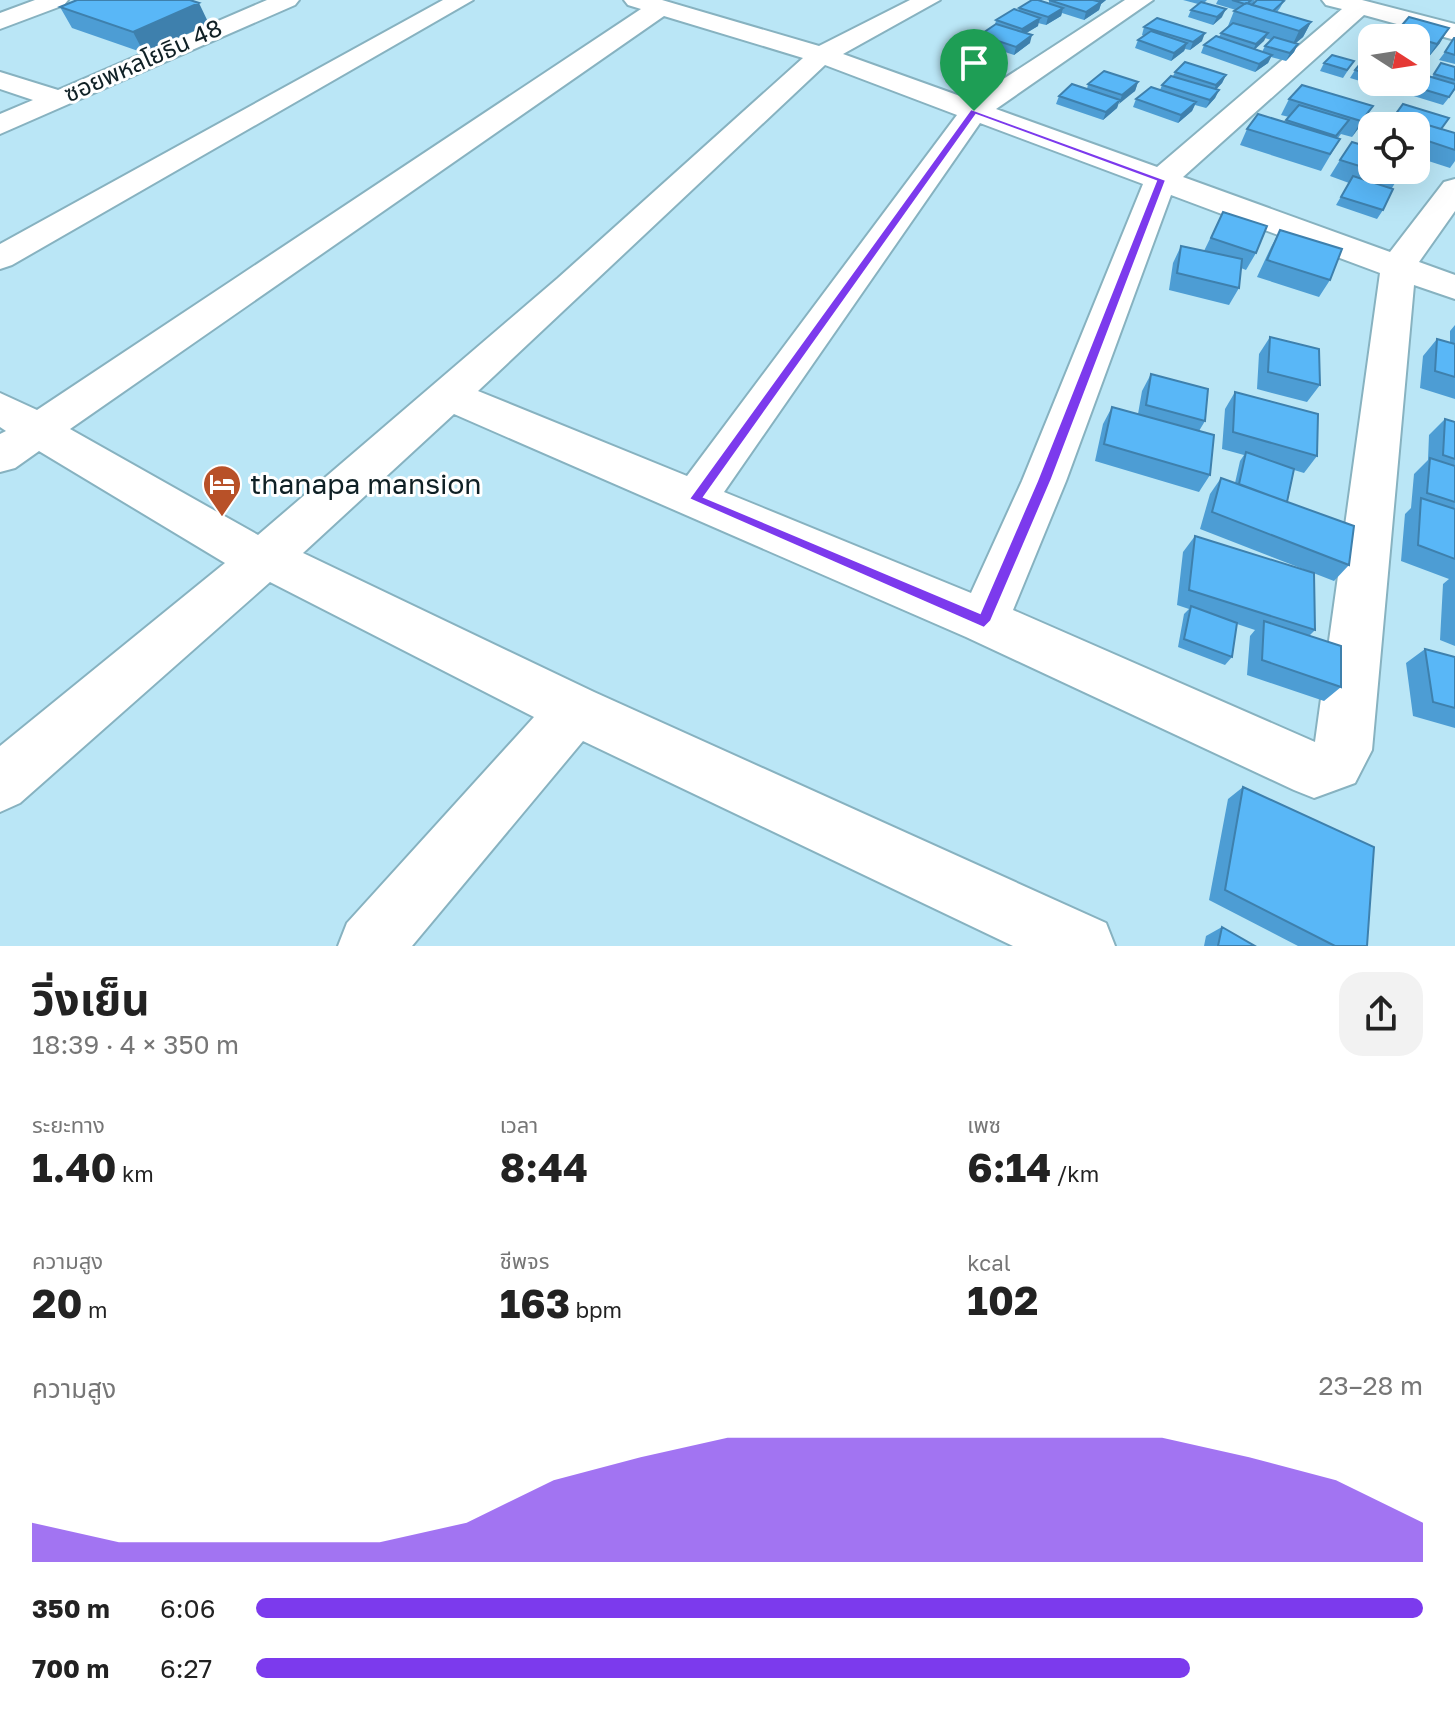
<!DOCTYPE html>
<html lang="th">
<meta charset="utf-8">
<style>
body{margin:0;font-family:"Golos Text","Noto Sans Thai",sans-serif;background:#f2f2f2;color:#222;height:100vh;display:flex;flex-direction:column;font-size:30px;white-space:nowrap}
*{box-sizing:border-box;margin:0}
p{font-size:26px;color:#767676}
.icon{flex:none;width:44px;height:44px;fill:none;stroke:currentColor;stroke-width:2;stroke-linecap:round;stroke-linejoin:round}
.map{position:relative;height:946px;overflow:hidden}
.side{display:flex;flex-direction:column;background:#fff;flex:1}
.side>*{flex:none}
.needle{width:52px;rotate:102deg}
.controls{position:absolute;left:1358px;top:24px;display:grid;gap:16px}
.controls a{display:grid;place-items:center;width:72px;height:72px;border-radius:16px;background:#fff;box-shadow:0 8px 32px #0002;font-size:40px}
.pin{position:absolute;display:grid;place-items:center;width:68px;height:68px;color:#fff;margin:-82px -34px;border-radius:50% 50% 50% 0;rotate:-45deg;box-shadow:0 0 8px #0007}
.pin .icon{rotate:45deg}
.round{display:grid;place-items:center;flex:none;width:84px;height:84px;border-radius:24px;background:#f2f2f2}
.overview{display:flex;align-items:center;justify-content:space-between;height:136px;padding:0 32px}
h1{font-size:44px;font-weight:700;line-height:60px}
.stats{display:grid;grid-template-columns:repeat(3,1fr);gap:12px;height:136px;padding:8px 32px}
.stats div{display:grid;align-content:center}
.stats b{font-size:40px;font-weight:700}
.stats small{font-size:22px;font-weight:400}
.stats p{font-size:22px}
.chart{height:224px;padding:16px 32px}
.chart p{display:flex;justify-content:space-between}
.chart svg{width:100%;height:144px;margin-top:8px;fill:#7c3aed;opacity:.7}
ul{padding:0 32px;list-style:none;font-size:26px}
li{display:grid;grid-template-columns:128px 96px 1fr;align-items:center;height:60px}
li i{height:20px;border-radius:10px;background:#7c3aed}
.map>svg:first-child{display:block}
</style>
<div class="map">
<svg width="1455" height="946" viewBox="0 0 1455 946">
<rect width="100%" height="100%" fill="#bae6f6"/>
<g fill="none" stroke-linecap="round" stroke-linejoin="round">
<g stroke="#87b2c0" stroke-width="4">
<path id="minor" d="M35 0H68L64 5 0 29V13Z
M267 0H299L295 5 0 134V114L33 100 0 89V72L58 90Z
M443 0H473L12 265 0 269V244Z
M624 0H662L819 46 910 0H940L843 54 971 100 1125 0H1153L996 109 1157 167 1342 9 1326 5 1322 0H1362L1455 24V40L1364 15 1183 177 1390 252 1444 182 1455 179V211L1419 262 1455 275V299L1414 285 1372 750 1355 783 1314 798 1294 790 966 637 454 414 303 553 594 692 1106 923 1115 946H1013L583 741 412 946H338L347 923 534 717 270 582 20 803 0 812V746L225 563 39 451 15 468 0 472V434L6 431 0 427V393L37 410 641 9 628 5ZM664 16 803 58 558 278 258 535 70 429ZM825 65 957 115 687 476 478 391ZM980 123 1143 184 1022 481 971 593 724 492ZM1171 195 1380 273 1315 742 1013 610 1066 481Z"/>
</g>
<use href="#minor" fill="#fff" fill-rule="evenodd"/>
</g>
<path fill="#4d9dd4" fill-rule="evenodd" d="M1049 0H1106L1101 4 1099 10 1084 20 1062 13 1061 16 1046 25 1038 23V26L1026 33 1030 43 1014 55 978 43 980 35 995 25 996 20 1018 11 1019 8 1049 3Z
M1183 0H1207L1204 3 1222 17 1213 25 1188 17 1191 10 1198 4Z
M1218 0H1255L1254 2 1284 1 1280 8 1277 12 1311 22 1303 37 1296 43 1298 44 1294 52 1286 61 1271 57 1268 63 1255 72 1201 53 1204 45 1219 37 1221 33 1228 26 1234 11 1236 10 1216 4ZM1265 38 1271 40 1265 46 1262 52 1255 49Z
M60 7 209 24 144 53 72 28Z
M1144 27 1202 41 1190 50 1185 49 1184 51 1171 61 1135 48 1138 40 1144 36 1142 35Z
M1396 32 1440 43 1427 59 1416 56V38H1393Z
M1455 38V64L1439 60 1445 52Z
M1354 61 1343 78 1320 71 1324 63Z
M1372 61V82H1404L1397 92 1350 78 1355 70Z
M1441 63 1455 67V90L1443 105 1407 94 1412 86 1432 77Z
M1175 72 1226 75 1222 83 1216 89 1219 90 1215 98 1206 108 1195 105 1192 111 1178 123 1133 107 1136 99 1160 90 1162 85 1173 76Z
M1138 82 1135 91 1118 103 1117 108 1103 120 1056 104 1059 96 1087 89 1088 84Z
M1289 99 1373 106 1363 122 1352 137 1341 134 1338 138 1340 139 1321 171 1240 145 1247 129 1285 122 1289 117 1281 115Z
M1416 126 1441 129 1455 133V161L1450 168 1416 157Z
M1340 160 1398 178 1392 188 1383 210 1377 219 1336 205 1349 183 1330 176Z
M1223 212 1256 253 1246 270 1241 268 1239 288 1229 305 1169 290 1173 263 1181 246 1204 251Z
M1280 230 1330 280 1319 297 1257 277 1271 247Z
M1455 325V399L1420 388 1423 356 1437 339 1450 343V331Z
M1270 337 1320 385 1307 402 1257 389 1259 354Z
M1151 374 1205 421 1199 431 1210 475 1199 492 1095 461 1103 424 1112 407 1138 414 1142 391Z
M1235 392 1317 456 1304 473 1294 470 1287 502 1349 565 1334 581 1200 529 1210 494 1221 478 1235 483 1240 461 1244 455 1222 449 1225 409Z
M1445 419 1455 422V646L1440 640 1443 584 1449 579 1401 561 1405 514 1411 508 1414 474 1428 460 1429 435Z
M1195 536 1315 630 1309 636 1341 687 1324 701 1247 675 1250 636 1255 630 1237 624 1232 657 1225 665 1178 647 1184 614 1189 609 1177 605 1183 552Z
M1425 649 1455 657V728L1413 716 1406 663Z
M1243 787 1367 946H1298L1209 900 1228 799Z
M1222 927 1255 946H1204L1206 936Z"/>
<path fill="#3e80ad" d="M1099 0H1106L1101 4 1099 10 1084 20 1086 12 1098 4Z
M199 3 209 24 144 53 133 32Z
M1063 8 1061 16 1046 25 1048 17Z
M1226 9 1222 17 1213 25 1217 17Z
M1040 18 1038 26 1020 37 1022 29Z
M1311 22 1303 37 1292 46 1299 31Z
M1449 28 1440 43 1427 59 1437 44Z
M1205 33 1202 41 1190 50 1193 42Z
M1268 33 1264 41 1252 52 1256 44Z
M1032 35 1030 43 1014 55 1016 47Z
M1187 43 1184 51 1171 61 1174 53Z
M1298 44 1294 52 1286 61 1290 53Z
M1272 55 1268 63 1255 72 1259 64Z
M1226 75 1222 83 1213 93 1216 85Z
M1138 82 1135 91 1119 104 1122 95Z
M1219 90 1215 98 1206 108 1210 100Z
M1120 100 1117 108 1103 120 1106 112Z
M1196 102 1192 111 1178 123 1181 115Z
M1373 106 1363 122 1352 137 1361 121Z"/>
<path fill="#59b7f7" stroke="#3e80ad" stroke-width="2" d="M77 0H190L199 3 133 32 60 7Z
M1032 0H1038L1063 8 1048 17 1019 8Z
M1049 0H1093L1101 2 1086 12Z
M1232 0H1251L1248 3 1245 4Z
M1257 0H1281L1284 1 1273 11 1252 5Z
M1201 2 1226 9 1217 17 1191 10Z
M1246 3 1311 22 1299 31 1234 11Z
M1014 9 1040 18 1022 29 996 20Z
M1409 17 1449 28 1437 44 1396 32Z
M1157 18 1205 33 1193 42 1144 27Z
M1233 23 1268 33 1256 44 1221 33Z
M996 24 1032 35 1016 47 980 35Z
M1151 31 1187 43 1174 53 1138 40Z
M1216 36 1272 55 1259 64 1204 45Z
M1274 37 1298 44 1290 53 1265 46Z
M1454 38H1455V55L1445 52Z
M1332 55 1354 61 1347 70 1324 63Z
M1416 56 1421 58 1416 66Z
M1364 59 1372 61V75L1355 70Z
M1185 62 1226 75 1216 85 1175 72Z
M1441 63 1455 67V80L1434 74Z
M1104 71 1138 82 1122 95 1088 84Z
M1421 74 1455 84V88L1449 97 1412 86Z
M1171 76 1219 90 1210 100 1162 85Z
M1072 84 1120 100 1106 112 1059 96Z
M1302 85 1373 106 1361 121 1289 99Z
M1151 87 1196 102 1181 115 1136 99Z
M1403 104 1449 118 1441 129 1395 115Z
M1299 105 1349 120 1336 136 1286 120Z
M1258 114 1340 139 1330 154 1247 129Z
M1394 115 1455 133V150L1416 137V126H1385Z
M1368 137 1372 138V148L1362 145Z
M1352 142 1372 148V170H1403L1398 178 1340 160Z
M1353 176 1393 189 1383 210 1341 197Z
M1223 212 1267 226 1256 253 1211 238Z
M1280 230 1342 249 1330 280 1267 260Z
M1181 246 1242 259 1239 288 1177 273Z
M1270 337 1319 349 1320 385 1268 372Z
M1437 339 1455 344V377L1435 371Z
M1151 374 1208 389 1205 421 1146 405Z
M1235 392 1318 414 1317 456 1233 432Z
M1112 407 1214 435 1210 475 1104 444Z
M1445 419 1455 422V459L1443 455Z
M1246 452 1294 469 1287 502 1239 484Z
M1430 458 1455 466V502L1427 493Z
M1221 478 1354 526 1349 565 1212 512Z
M1421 498 1455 509V559L1418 545Z
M1195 536 1314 573 1315 630 1189 590Z
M1191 606 1237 623 1232 657 1184 639Z
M1264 621 1341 646V687L1262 660Z
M1425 649 1455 657V708L1433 702Z
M1243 787 1374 847 1367 946H1335L1225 890Z
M1222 927 1255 946H1218Z"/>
<path fill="#7c3aed" stroke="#fff" stroke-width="2" fill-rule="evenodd" d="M971 109 1166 180 1051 481 991 621 984 628 689 499ZM976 115 1156 181 1037 481 980 613 704 497Z"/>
<defs>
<g id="hotel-pin" transform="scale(2)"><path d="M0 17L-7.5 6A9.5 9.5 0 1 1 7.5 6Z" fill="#b85128" stroke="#fff"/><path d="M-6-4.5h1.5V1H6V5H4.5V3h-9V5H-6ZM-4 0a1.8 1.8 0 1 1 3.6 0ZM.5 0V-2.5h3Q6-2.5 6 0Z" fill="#fff"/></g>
</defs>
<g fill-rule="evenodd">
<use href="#hotel-pin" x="222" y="484"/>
</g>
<g text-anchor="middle" stroke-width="6" stroke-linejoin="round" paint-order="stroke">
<g font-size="24" fill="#0f2025" stroke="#fff">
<text transform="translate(143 61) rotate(-24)" y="8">ซอยพหลโยธิน 48</text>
</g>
<g font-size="28" fill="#0f2025" stroke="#fff" text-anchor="start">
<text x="250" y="494">thanapa mansion</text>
</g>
</g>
</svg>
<div class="controls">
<a><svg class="needle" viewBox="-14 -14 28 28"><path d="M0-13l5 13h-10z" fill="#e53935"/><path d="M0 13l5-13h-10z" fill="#767676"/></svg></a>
<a><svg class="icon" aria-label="locate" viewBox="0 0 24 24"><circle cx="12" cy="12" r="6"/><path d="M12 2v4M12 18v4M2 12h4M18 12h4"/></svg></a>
</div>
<div class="pin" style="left:974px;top:111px;background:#1e9e55"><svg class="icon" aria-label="arrive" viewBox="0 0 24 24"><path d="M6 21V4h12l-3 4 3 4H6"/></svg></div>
</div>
<section class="side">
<div class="overview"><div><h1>วิ่งเย็น</h1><p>18:39 · 4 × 350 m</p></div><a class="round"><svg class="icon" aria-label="share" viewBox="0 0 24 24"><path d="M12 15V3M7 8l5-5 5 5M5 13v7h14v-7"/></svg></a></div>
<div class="stats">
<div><p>ระยะทาง</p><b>1.40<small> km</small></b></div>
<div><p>เวลา</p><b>8:44</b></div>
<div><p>เพซ</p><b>6:14<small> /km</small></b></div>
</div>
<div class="stats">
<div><p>ความสูง</p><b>20<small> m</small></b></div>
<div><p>ชีพจร</p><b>163<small> bpm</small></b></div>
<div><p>kcal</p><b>102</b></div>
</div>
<div class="chart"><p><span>ความสูง</span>23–28 m</p>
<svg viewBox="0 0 160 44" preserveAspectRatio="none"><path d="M0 44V32L10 38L20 38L30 38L40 38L50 32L60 19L70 12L80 6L90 6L100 6L110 6L120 6L130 6L140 12L150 19L160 32V44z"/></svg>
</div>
<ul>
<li><b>350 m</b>6:06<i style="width:100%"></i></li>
<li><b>700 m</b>6:27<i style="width:80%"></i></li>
</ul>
</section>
